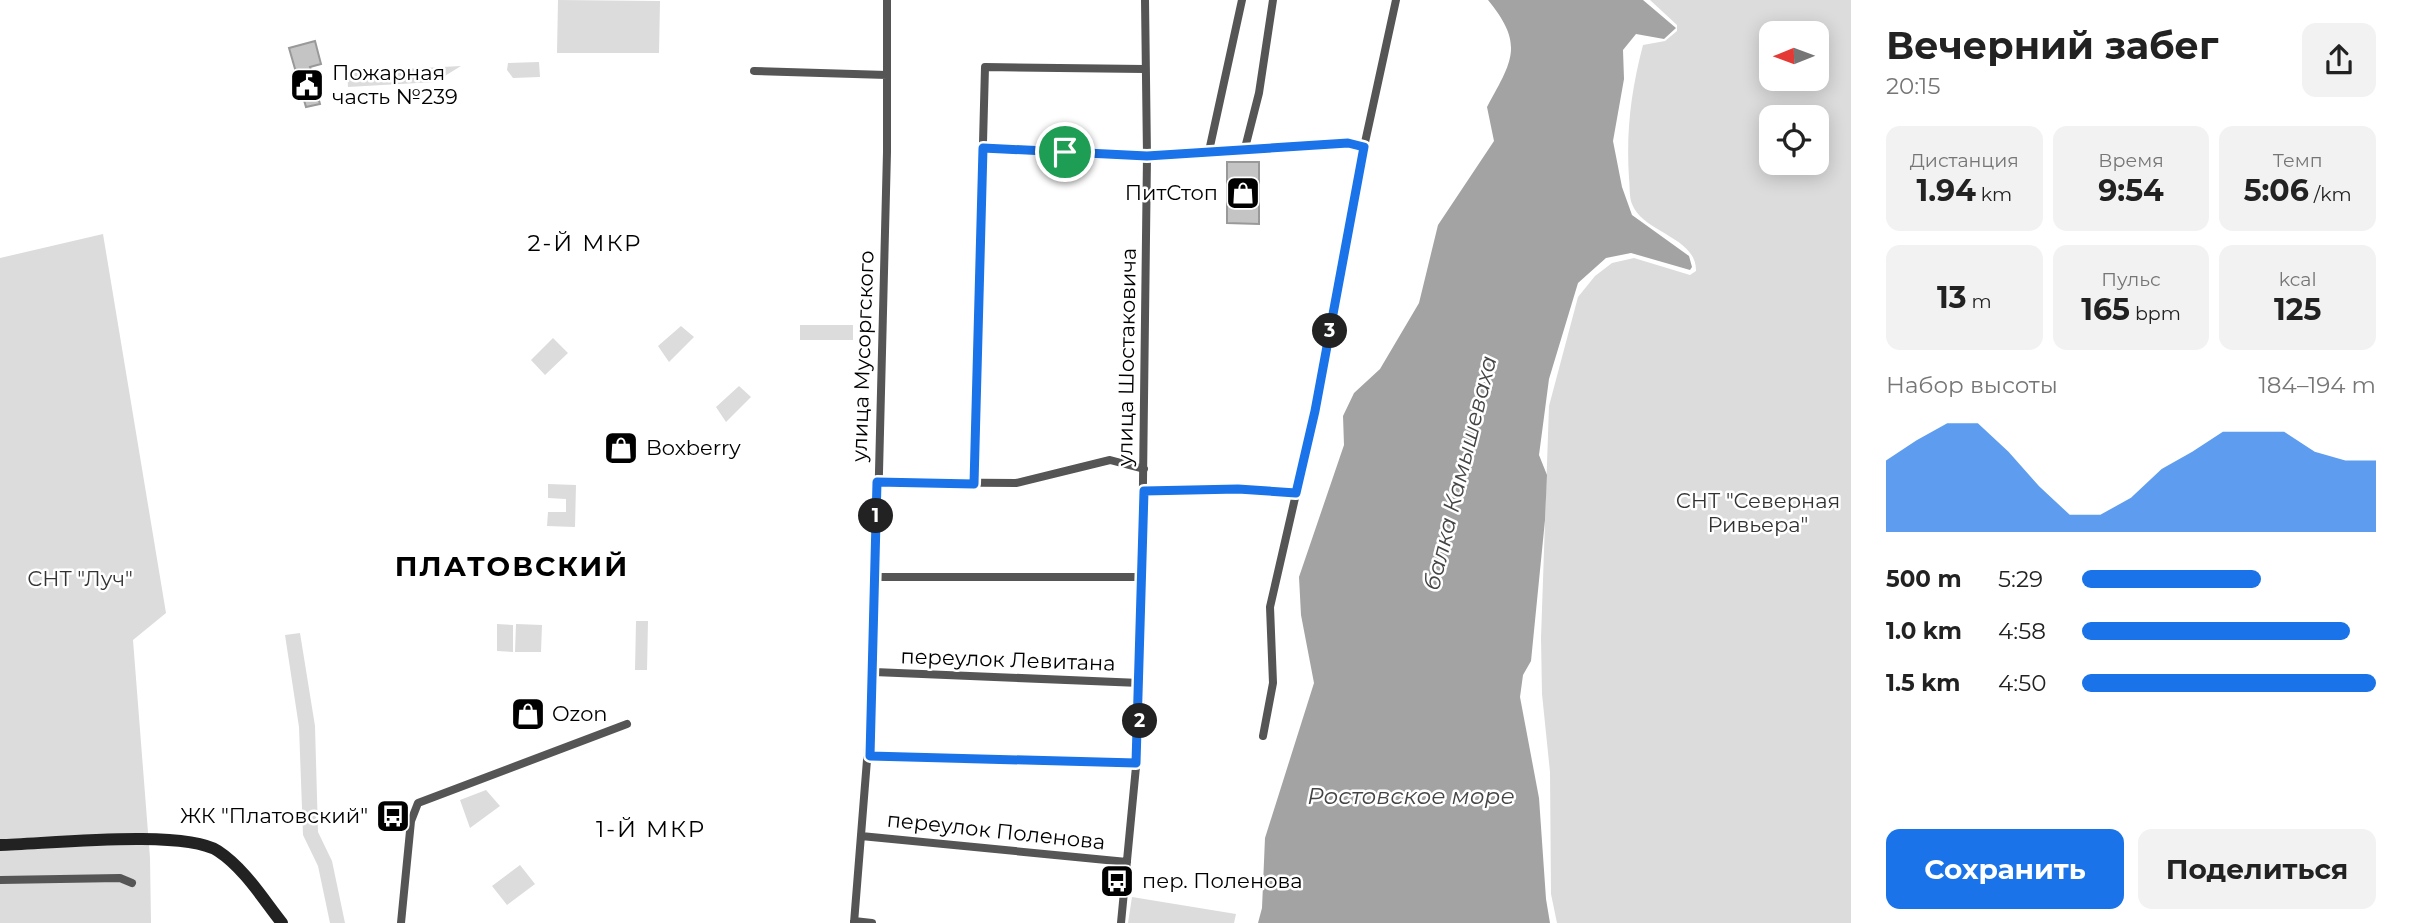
<!DOCTYPE html>
<html lang="ru">
<meta charset="utf-8">
<style>
body{margin:0;font-family:Montserrat,sans-serif;background:#f2f2f2;color:#222;height:100vh;display:flex;flex-direction:column;font-size:26px;white-space:nowrap}
*{box-sizing:border-box;margin:0}
p{font-size:23px;color:#767676}
.icon{flex:none;width:38px;height:38px;fill:none;stroke:currentColor;stroke-width:2;stroke-linecap:round;stroke-linejoin:round}
.map{position:relative;flex:1;overflow:hidden}
.panel{display:flex;flex-direction:column;background:#fff;width:560px}
.panel>*{flex:none}
.needle{width:46px;rotate:269deg}
.controls{position:absolute;left:1759px;top:21px;display:grid;gap:14px}
.controls a{display:grid;place-items:center;width:70px;height:70px;border-radius:14px;background:#fff;box-shadow:0 4px 18px #0003;font-size:35px}
.pin{position:absolute;display:grid;place-items:center;width:60px;height:60px;color:#fff;margin:-30px;border:4px solid #fff;border-radius:50%;box-shadow:0 2px 7px #0007}
.km{position:absolute;width:35px;height:35px;margin:-18px;border-radius:50%;background:#222;color:#fff;font-size:19px;line-height:35px;text-align:center}
.round{display:grid;place-items:center;flex:none;width:74px;height:74px;border-radius:14px;background:#f2f2f2}
.overview{display:flex;align-items:center;justify-content:space-between;height:119px;padding:0 35px}
h1{font-size:38px;font-weight:700;line-height:52px}
.stats{display:grid;grid-template-columns:repeat(3,1fr);gap:10px;height:119px;padding:7px 35px}
.stats div{display:grid;align-content:center;border-radius:14px;background:#f2f2f2;text-align:center}
.stats b{font-size:30px;font-weight:700}
.stats small{font-size:19px;font-weight:400}
.stats p{font-size:19px}
.chart{height:196px;padding:14px 35px}
.chart p{display:flex;justify-content:space-between}
.chart svg{width:100%;height:126px;margin-top:7px;fill:#1a73e8;opacity:.7}
.primary-button{display:flex;gap:14px;margin-top:auto;padding:14px 35px}
.primary-button a{flex:1;height:80px;border-radius:14px;background:#1a73e8;color:#fff;font-size:28px;font-weight:700;line-height:80px;text-align:center}
.primary-button a+a{background:#f2f2f2;color:#222}
ul{padding:0 35px;list-style:none;font-size:23px}
li{display:grid;grid-template-columns:112px 84px 1fr;align-items:center;height:52px}
li i{height:18px;border-radius:9px;background:#1a73e8}
main{display:flex;flex:1;min-height:0}
.map>svg:first-child{display:block}
</style>
<main>
<div class="map">
<svg width="1851" height="923" viewBox="0 0 1851 923">
<rect width="100%" height="100%" fill="#fff"/>
<path fill="#dcdcdc" fill-rule="evenodd" d="M558 0 660 1 659 53H557Z
M1650 0H1851V923H1557L1551 894 1550 772 1542 694 1541 638 1549 406 1578 297 1595 276 1612 263 1634 258 1690 275 1696 271C1697 237 1643 233 1632 204 1629 197 1630 186 1629 178 1626 131 1631 91 1643 45L1665 41 1677 31V25ZM1771 33H1816V79H1771ZM1771 117H1816V163H1771Z
M539 62 540 77 513 78 507 70 508 63Z
M461 66 435 82 348 87 347 72Z
M103 234 166 613 133 640 150 858 151 923H0V258Z
M800 325H853V340H800Z
M681 326 694 337 669 362 658 346Z
M553 338 568 353 545 375 531 360Z
M739 386 751 397 726 422 716 407Z
M548 484 576 485 575 527 547 526 548 512H566V499L548 498Z
M636 621H648L647 670H635Z
M497 624 513 625V652L497 651Z
M516 624 542 625 541 652H515Z
M300 633 315 726 318 832 332 861 345 923H330L318 866 303 835 299 727 285 635Z
M486 790 500 806 470 828 460 800Z
M520 865 535 884 507 905 492 886Z
M1132 897 1236 914 1234 923H1128Z"/>
<path fill="#a3a3a3" d="M1488 0H1643L1676 28 1664 39 1636 34 1623 50 1624 79 1613 141 1622 187 1632 215 1689 256 1692 267 1690 270 1631 253 1606 258 1578 283 1549 379 1539 455 1547 475 1545 520 1531 661 1523 675 1520 697 1539 798 1546 899 1550 923H1258L1262 908 1265 838 1314 683 1301 615 1299 577 1344 445 1343 416 1354 393 1380 369 1419 303 1438 225 1494 141 1487 107C1512 61 1525 45 1488 0Z"/>
<path fill="#c4c4c4" stroke="#999" stroke-width="2" d="M315 41 321 64 310 67 320 104 306 107 289 48Z
M1227 162H1259V224L1227 223Z"/>
<g fill="none" stroke-linecap="round" stroke-linejoin="round">
<path stroke="#555" stroke-width="8" d="M754 71 887 75
M983 148 1147 156 1348 143 1364 147
M1245 148 1259 93 1273 0
M1209 151 1242 0
M877 482 1016 483 1110 460 1144 469
M974 484 985 67 1144 69
M1144 490 1238 489 1296 493
M875 577H1142
M874 672 1140 683
M1263 736 1273 683 1270 607 1315 411 1364 147 1396 0
M870 756 1136 763
M861 836 1127 862
M0 880 120 878 132 883
M854 921 872 923
M401 923 411 821 418 803 627 724
M854 923 874 672 887 152V0
M1121 923 1140 725 1147 156 1145 0"/>
<path stroke="#222" stroke-width="12" d="M0 845C47 844 183 829 218 851 244 868 263 899 282 923"/>
</g>
<g fill="none" stroke-linecap="round" stroke-linejoin="round">
<g stroke="#fff" stroke-width="14">
<path id="route" d="M1348 143 1364 147 1315 411 1296 493 1238 489 1144 491 1136 763 870 756 877 482 974 484 983 148 1147 156Z"/>
</g>
<use href="#route" stroke="#1a73e8" stroke-width="9"/>
</g>
<defs>
<g id="civic-square" transform="scale(1.75)"><rect x="-9" y="-9" width="18" height="18" rx="4" fill="#000" stroke="#fff"/><path d="M-.6-6.5H3V-4.5H.6V-3L4-1V1h2V6H-6V1h2V-1L-.6-3ZM-1.2 2.5V6h2.4V2.5Z" fill="#fff"/></g>
<g id="shop-square" transform="scale(1.75)"><rect x="-9" y="-9" width="18" height="18" rx="4" fill="#000" stroke="#fff"/><path d="M-5-2.5h2.3a2.7 3.5 0 0 1 5.4 0H5L5.5 6h-11ZM-1.5-2.5h3a1.5 2.3 0 0 0-3 0Z" fill="#fff"/></g>
<g id="bus-square" transform="scale(1.75)"><rect x="-9" y="-9" width="18" height="18" rx="4" fill="#000" stroke="#fff"/><path d="M-5-6H5V4H4V6H2V4H-2V6H-4V4H-5ZM-3.5-4V0h7V-4ZM-3.5 1.2v1.5H-2V1.2ZM2 1.2v1.5H3.5V1.2Z" fill="#fff"/></g>
</defs>
<g fill-rule="evenodd">
<use href="#civic-square" x="307" y="85"/>
<use href="#shop-square" x="1243" y="193"/>
<use href="#shop-square" x="621" y="448"/>
<use href="#shop-square" x="528" y="714"/>
<use href="#bus-square" x="393" y="816"/>
<use href="#bus-square" x="1117" y="881"/>
</g>
<g text-anchor="middle" stroke-width="5" stroke-linejoin="round" paint-order="stroke">
<g font-size="21" fill="#000" stroke="#fff" text-anchor="start">
<text x="332" y="80">Пожарная<tspan x="332" dy="24">часть №239</tspan></text>
<text x="1218" y="200" text-anchor="end">ПитСтоп</text>
<text x="646" y="455">Boxberry</text>
<text x="552" y="721">Ozon</text>
<text x="368" y="823" text-anchor="end">ЖК "Платовский"</text>
<text x="1142" y="888">пер. Поленова</text>
</g>
<g font-size="21" fill="#000" stroke="#fff">
<text transform="translate(863 356) rotate(-88)" y="7">улица Мусоргского</text>
<text transform="translate(1127 357) rotate(-89)" y="7">улица Шостаковича</text>
<text transform="translate(1008 660) rotate(2)" y="7">переулок Левитана</text>
<text transform="translate(996 831) rotate(6)" y="7">переулок Поленова</text>
</g>
<g font-size="21" fill="#333" stroke="#fff">
<text x="1758" y="508">СНТ "Северная<tspan x="1758" dy="24">Ривьера"</tspan></text>
<text x="80" y="586">СНТ "Луч"</text>
</g>
<g font-size="23" letter-spacing="2" fill="#000" stroke="#fff">
<text x="585" y="251">2-Й МКР</text>
<text x="651" y="837">1-Й МКР</text>
</g>
<g font-size="23" font-style="italic" fill="#444" stroke="#fff">
<text transform="translate(1460 473) rotate(-76)" y="8">балка Камышеваха</text>
<text x="1411" y="804">Ростовское море</text>
</g>
<g font-size="28" font-weight="bold" letter-spacing="2" fill="#000" stroke="#fff">
<text x="512" y="576">ПЛАТОВСКИЙ</text>
</g>
</g>
</svg>
<div class="controls">
<a><svg class="needle" viewBox="-14 -14 28 28"><path d="M0-13l5 13h-10z" fill="#e53935"/><path d="M0 13l5-13h-10z" fill="#767676"/></svg></a>
<a><svg class="icon" aria-label="locate" viewBox="0 0 24 24"><circle cx="12" cy="12" r="6"/><path d="M12 2v4M12 18v4M2 12h4M18 12h4"/></svg></a>
</div>
<div class="pin" style="left:1065px;top:152px;background:#1e9e55"><svg class="icon" aria-label="arrive" viewBox="0 0 24 24"><path d="M6 21V4h12l-3 4 3 4H6"/></svg></div>
<b class="km" style="left:876px;top:516px">1</b>
<b class="km" style="left:1140px;top:721px">2</b>
<b class="km" style="left:1330px;top:331px">3</b>
</div>
<section class="panel">
<div class="overview"><div><h1>Вечерний забег</h1><p>20:15</p></div><a class="round"><svg class="icon" aria-label="share" viewBox="0 0 24 24"><path d="M12 15V3M7 8l5-5 5 5M5 13v7h14v-7"/></svg></a></div>
<div class="stats">
<div><p>Дистанция</p><b>1.94<small> km</small></b></div>
<div><p>Время</p><b>9:54</b></div>
<div><p>Темп</p><b>5:06<small> /km</small></b></div>
</div>
<div class="stats">
<div><b>13<small> m</small></b></div>
<div><p>Пульс</p><b>165<small> bpm</small></b></div>
<div><p>kcal</p><b>125</b></div>
</div>
<div class="chart"><p><span>Набор высоты</span>184–194 m</p>
<svg viewBox="0 0 160 44" preserveAspectRatio="none"><path d="M0 44V19L10 12L20 6L30 6L40 16L50 28L60 38L70 38L80 32L90 22L100 16L110 9L120 9L130 9L140 16L150 19L160 19V44z"/></svg>
</div>
<ul>
<li><b>500 m</b>5:29<i style="width:61%"></i></li>
<li><b>1.0 km</b>4:58<i style="width:91%"></i></li>
<li><b>1.5 km</b>4:50<i style="width:100%"></i></li>
</ul>
<div class="primary-button"><a>Сохранить</a><a>Поделиться</a></div>
</section>
</main>
